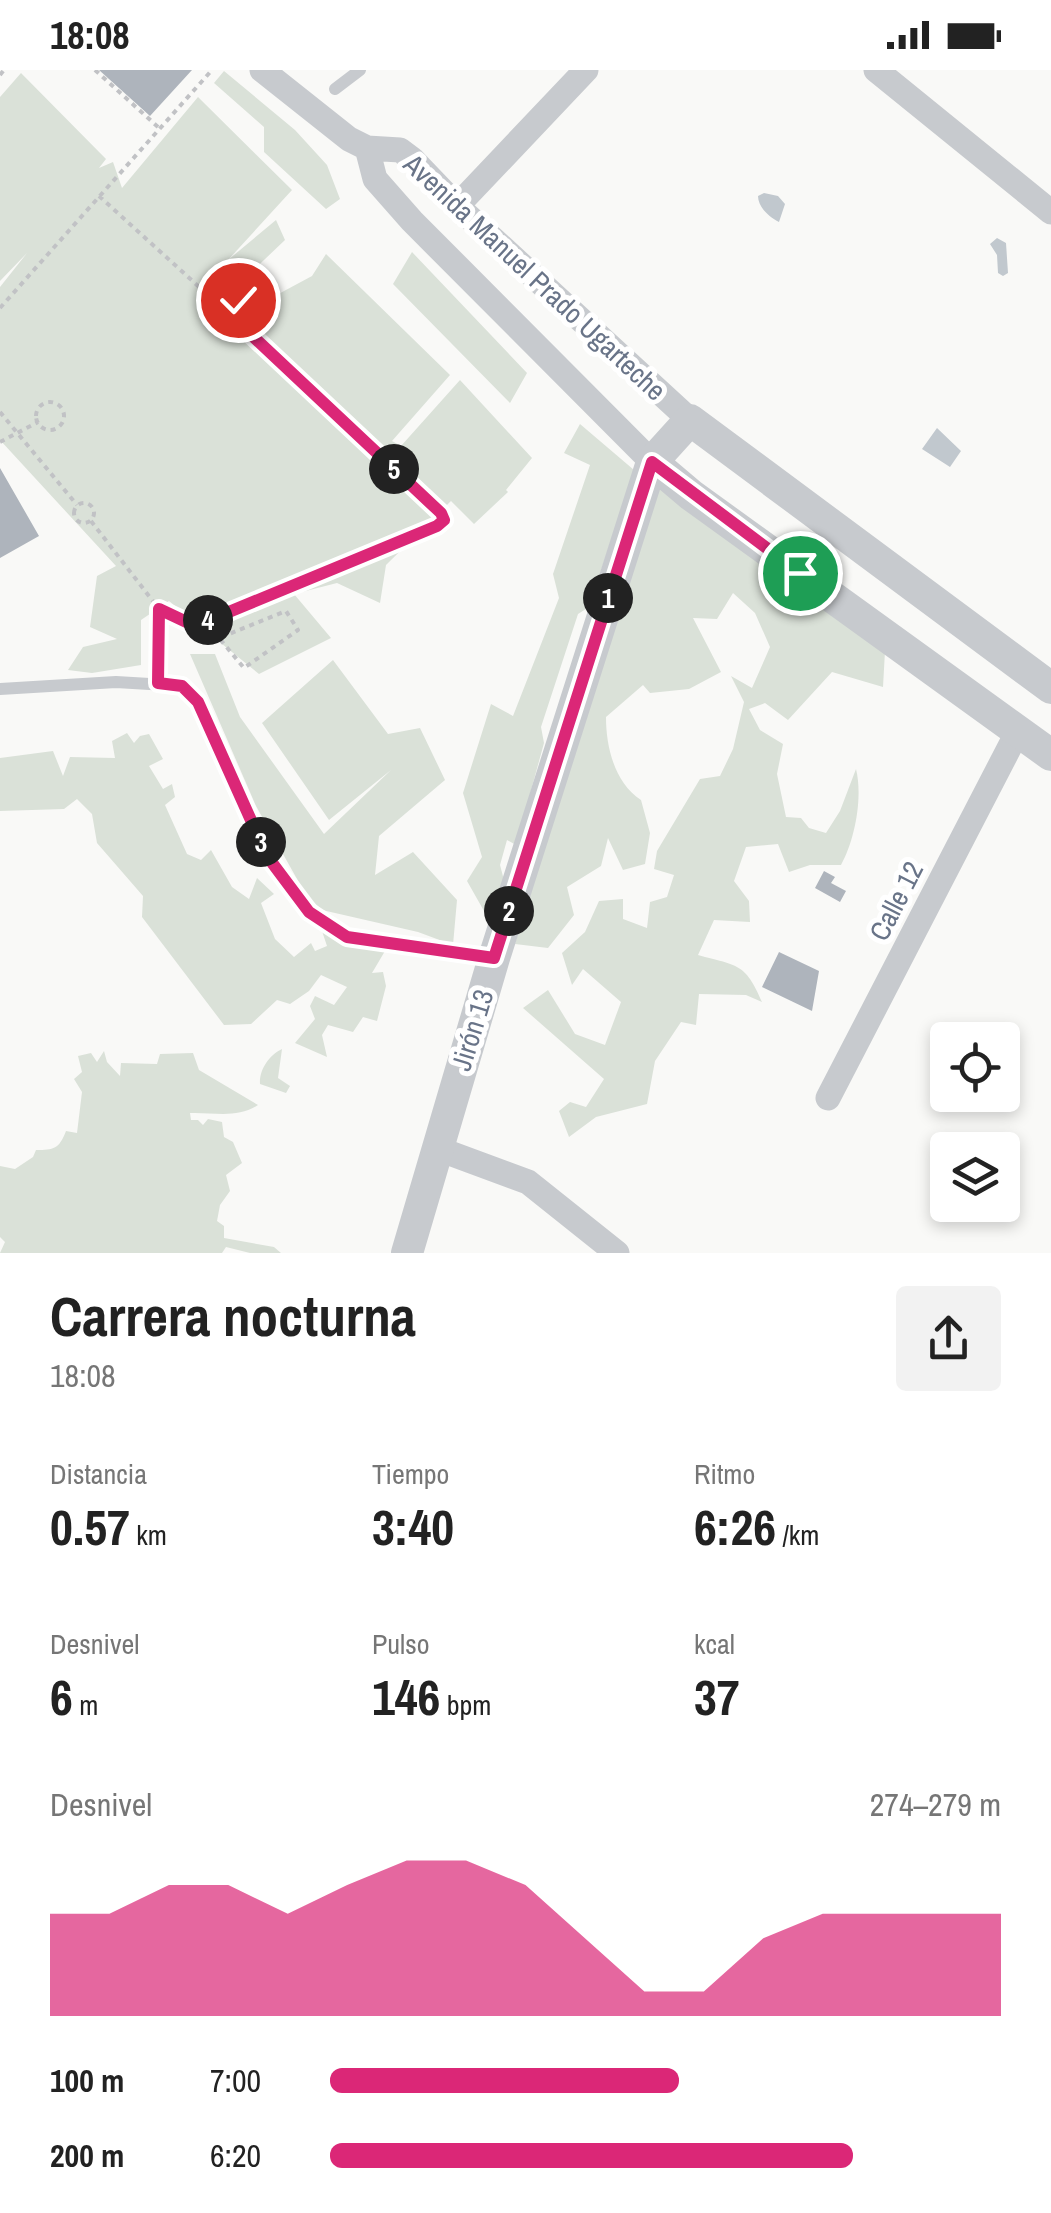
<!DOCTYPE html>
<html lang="es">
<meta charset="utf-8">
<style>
body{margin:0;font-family:"Archivo Narrow",sans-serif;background:#f2f2f2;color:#222;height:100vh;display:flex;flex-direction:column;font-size:38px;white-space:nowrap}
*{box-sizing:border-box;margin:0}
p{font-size:32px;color:#767676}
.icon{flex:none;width:55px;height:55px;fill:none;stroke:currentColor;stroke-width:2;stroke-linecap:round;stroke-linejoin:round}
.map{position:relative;height:1183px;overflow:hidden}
.details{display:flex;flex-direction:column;background:#fff;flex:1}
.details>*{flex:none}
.buttons{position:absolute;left:930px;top:952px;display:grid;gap:20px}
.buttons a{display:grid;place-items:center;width:90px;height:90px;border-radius:10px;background:#fff;box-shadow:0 5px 15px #0003;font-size:50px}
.pin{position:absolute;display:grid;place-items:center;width:85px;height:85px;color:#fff;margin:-42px;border:5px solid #fff;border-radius:50%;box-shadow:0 2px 10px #0007}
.km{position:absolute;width:50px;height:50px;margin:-25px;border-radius:50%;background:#222;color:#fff;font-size:28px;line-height:50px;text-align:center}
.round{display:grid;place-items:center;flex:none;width:105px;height:105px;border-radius:10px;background:#f2f2f2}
.headline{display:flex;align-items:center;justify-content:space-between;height:170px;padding:0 50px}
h1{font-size:55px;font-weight:800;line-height:75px}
.metrics{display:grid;grid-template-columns:repeat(3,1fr);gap:15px;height:170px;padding:10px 50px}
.metrics div{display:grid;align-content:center}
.metrics b{font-size:50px;font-weight:800}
.metrics small{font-size:28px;font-weight:400}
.metrics p{font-size:28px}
.chart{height:280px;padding:20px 50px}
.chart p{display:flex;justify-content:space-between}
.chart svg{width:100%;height:180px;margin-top:10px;fill:#db2777;opacity:.7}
ul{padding:0 50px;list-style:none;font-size:32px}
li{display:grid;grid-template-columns:160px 120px 1fr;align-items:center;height:75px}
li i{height:25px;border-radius:12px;background:#db2777}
.status{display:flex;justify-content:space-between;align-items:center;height:70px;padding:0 50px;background:#fff;direction:ltr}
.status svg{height:28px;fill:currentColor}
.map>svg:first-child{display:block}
</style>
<div class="status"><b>18:08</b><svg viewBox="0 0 49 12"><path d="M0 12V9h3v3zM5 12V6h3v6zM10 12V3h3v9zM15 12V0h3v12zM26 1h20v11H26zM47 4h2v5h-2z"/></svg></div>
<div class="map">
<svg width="1051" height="1183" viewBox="0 0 1051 1183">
<rect width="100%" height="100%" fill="#f9f9f7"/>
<path fill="#dae1d8" d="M224 1 295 60 327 95 340 129 326 139 264 82V57L214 13Z
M21 3 106 89 99 98 113 92 122 118 198 27 292 120 228 190 276 150 285 170 243 210 256 254 258 235 312 206 326 184 450 305 392 371 401 376 460 310 532 388 506 420 508 422 474 454 451 431 386 495 380 533 337 513 294 524 331 568 259 604 169 531 141 550V595L92 603 68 600 83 577 117 569 90 557 97 506 116 496 0 370V217L27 183 0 211V27Z
M412 182 527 303 510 333 393 214Z
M580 354 634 400 589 537 578 544 541 657 544 673 516 775 507 770 500 795 505 814 484 841 467 811 482 787 463 723 491 634 513 646 559 528 553 504 590 395 564 383Z
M659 409 885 581 883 617 832 602 788 650 765 633 749 639 760 660 783 674 777 704 786 747 801 748 809 758 826 763 840 741 856 699C863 727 855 770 841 795H810L789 802 778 774 746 777 734 811 749 831 750 852 714 850 698 885C737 896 745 892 762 932L746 925 699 924 696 955 681 952 655 991 647 1034 596 1047 569 1067 559 1041 570 1032 586 1037 604 1009 523 938 548 920 575 964 605 975 621 932 583 899 572 915 562 883 585 862 599 831 623 829V849L647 858 650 832 667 827 674 805 654 799 657 781 700 709 720 706 733 679 744 632 731 606 752 618 770 577 755 543 733 523 717 549 693 548 721 602 689 619 650 623 643 615 606 647C606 678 615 713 641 730L650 763 645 794 623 800 608 768 601 796 567 817 574 845 548 878 515 874Z
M190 584H215L240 647 324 764 391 700 329 750 262 653 333 590 388 664 420 658 445 710 379 766 375 805 413 782 457 830 453 875 418 862 322 840 306 825 256 736Z
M127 663 134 673 140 666 149 664 163 689 149 696 163 719 172 714 175 727 165 735 187 784 201 790 211 780 232 817 249 829 257 808 274 824 261 833 275 869 294 887 311 873 315 881 327 876 322 861 339 872 385 881 372 903 383 902 386 916 377 951 363 947 353 962 328 955 322 965 327 987 295 973 315 949 310 936 315 926 334 935 347 917 321 905 309 921 290 934 277 930 251 954 224 955 142 847 143 826 97 773 92 744 77 729 64 739 0 741V688L53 681 63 706 70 687 115 688 112 671Z
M282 979 278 1008 290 1016 286 1023 260 1014C259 1000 269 985 282 979Z
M104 981 107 992 120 1006 121 993 157 994 160 984 193 983 199 1000 258 1035C238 1049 212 1042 190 1043L191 1050H198L203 1055 208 1049 222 1052 224 1067 233 1072 242 1093 226 1105 230 1121 220 1135 217 1151 224 1156V1168L274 1177 281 1183H250L226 1177 222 1183H0L5 1172 0 1167V1096L15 1099 33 1087 36 1080C54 1080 59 1079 66 1061L77 1063 82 1022 74 1009 82 1002 78 986 91 983 97 992Z"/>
<path fill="#c1c8ce" d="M764 123 778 126 785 134 779 152C769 147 758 137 758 126Z
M997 168 1006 173 1008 203 1003 206 998 203 997 185 990 174Z
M937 358 961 381 950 397 922 379Z"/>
<path fill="#aeb4bc" d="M99 0H192L150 46Z
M0 398 39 466 0 488Z
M824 801 835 807 831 813 846 821 840 832 815 818Z
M779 882 819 901 812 941 762 917Z"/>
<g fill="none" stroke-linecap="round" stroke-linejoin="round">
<path stroke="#c1c2c5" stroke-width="4" stroke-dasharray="5 5" stroke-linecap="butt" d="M95 0 158 57
M0 5 4 0
M99 126 219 235
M215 246a17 17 0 1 1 34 0a17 17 0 1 1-34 0Z
M0 238 212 0
M36 346a14 14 0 1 1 28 0a14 14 0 1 1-28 0Z
M0 342 77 435
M0 372 38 352
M74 443a10 10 0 1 1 20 0a10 10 0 1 1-20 0Z
M91 451 159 539 219 568 244 598 298 560 286 541 219 568
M195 556 437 456 444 450 441 443 244 258
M158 599 159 539"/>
<path stroke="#c7cace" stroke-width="12" d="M335 19 360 0
M0 619 116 612 183 616 198 632 267 786 309 841 347 867 493 888"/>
<path stroke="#c7cace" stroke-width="25" d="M262 0 349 69 367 78 400 80 412 89 457 136 690 350
M876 0 1051 142
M367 78 375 109 412 151 652 392
M457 136 586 0
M828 1028 1018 661
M436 1078 528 1112 617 1183"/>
<path stroke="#c7cace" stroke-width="32" d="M652 392 691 425 1051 685
M407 1183 494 888 652 392 690 350 1051 618"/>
</g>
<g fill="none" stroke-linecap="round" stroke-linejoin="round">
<g stroke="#fff" stroke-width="20">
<path id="route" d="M238 230 244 234 249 246 244 258 441 443 444 450 437 456 195 556 159 539 158 613 182 616 198 632 267 786 309 842 347 867 494 888 652 392 800 503"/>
</g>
<use href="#route" stroke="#db2777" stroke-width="12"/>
</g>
<g text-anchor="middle" stroke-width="10" stroke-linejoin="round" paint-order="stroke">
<g font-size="28" fill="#697488" stroke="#fff">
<text transform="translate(535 207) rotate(43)" y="10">Avenida Manuel Prado Ugarteche</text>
<text transform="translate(896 831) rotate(-63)" y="10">Calle 12</text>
<text transform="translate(472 960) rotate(-73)" y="10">Jirón 13</text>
</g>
</g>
</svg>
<div class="buttons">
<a><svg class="icon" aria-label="locate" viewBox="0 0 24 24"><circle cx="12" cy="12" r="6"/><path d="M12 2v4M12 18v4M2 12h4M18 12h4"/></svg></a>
<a><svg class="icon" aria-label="layers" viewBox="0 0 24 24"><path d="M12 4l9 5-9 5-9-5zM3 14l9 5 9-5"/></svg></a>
</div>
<div class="pin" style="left:800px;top:503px;background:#1e9e55"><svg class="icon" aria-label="arrive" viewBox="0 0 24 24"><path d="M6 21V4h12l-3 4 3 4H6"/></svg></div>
<div class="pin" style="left:238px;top:230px;background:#d93025"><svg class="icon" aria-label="check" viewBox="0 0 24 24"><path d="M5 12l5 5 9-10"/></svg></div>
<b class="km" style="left:608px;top:528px">1</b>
<b class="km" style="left:509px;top:841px">2</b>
<b class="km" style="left:261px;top:772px">3</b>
<b class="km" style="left:208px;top:550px">4</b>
<b class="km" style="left:394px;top:399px">5</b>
</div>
<section class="details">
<div class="headline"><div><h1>Carrera nocturna</h1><p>18:08</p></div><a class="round"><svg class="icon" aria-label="share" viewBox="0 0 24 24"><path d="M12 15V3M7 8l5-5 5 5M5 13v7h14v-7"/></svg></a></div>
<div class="metrics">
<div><p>Distancia</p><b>0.57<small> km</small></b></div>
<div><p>Tiempo</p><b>3:40</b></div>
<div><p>Ritmo</p><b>6:26<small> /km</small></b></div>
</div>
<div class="metrics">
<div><p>Desnivel</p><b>6<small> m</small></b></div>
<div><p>Pulso</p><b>146<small> bpm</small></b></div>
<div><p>kcal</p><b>37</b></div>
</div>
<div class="chart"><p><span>Desnivel</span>274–279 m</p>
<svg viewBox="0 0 160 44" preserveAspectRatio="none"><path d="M0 44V19L10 19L20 12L30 12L40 19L50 12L60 6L70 6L80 12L90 25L100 38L110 38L120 25L130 19L140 19L150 19L160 19V44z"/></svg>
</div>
<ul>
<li><b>100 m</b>7:00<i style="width:52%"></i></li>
<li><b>200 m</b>6:20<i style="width:78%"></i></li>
</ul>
</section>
